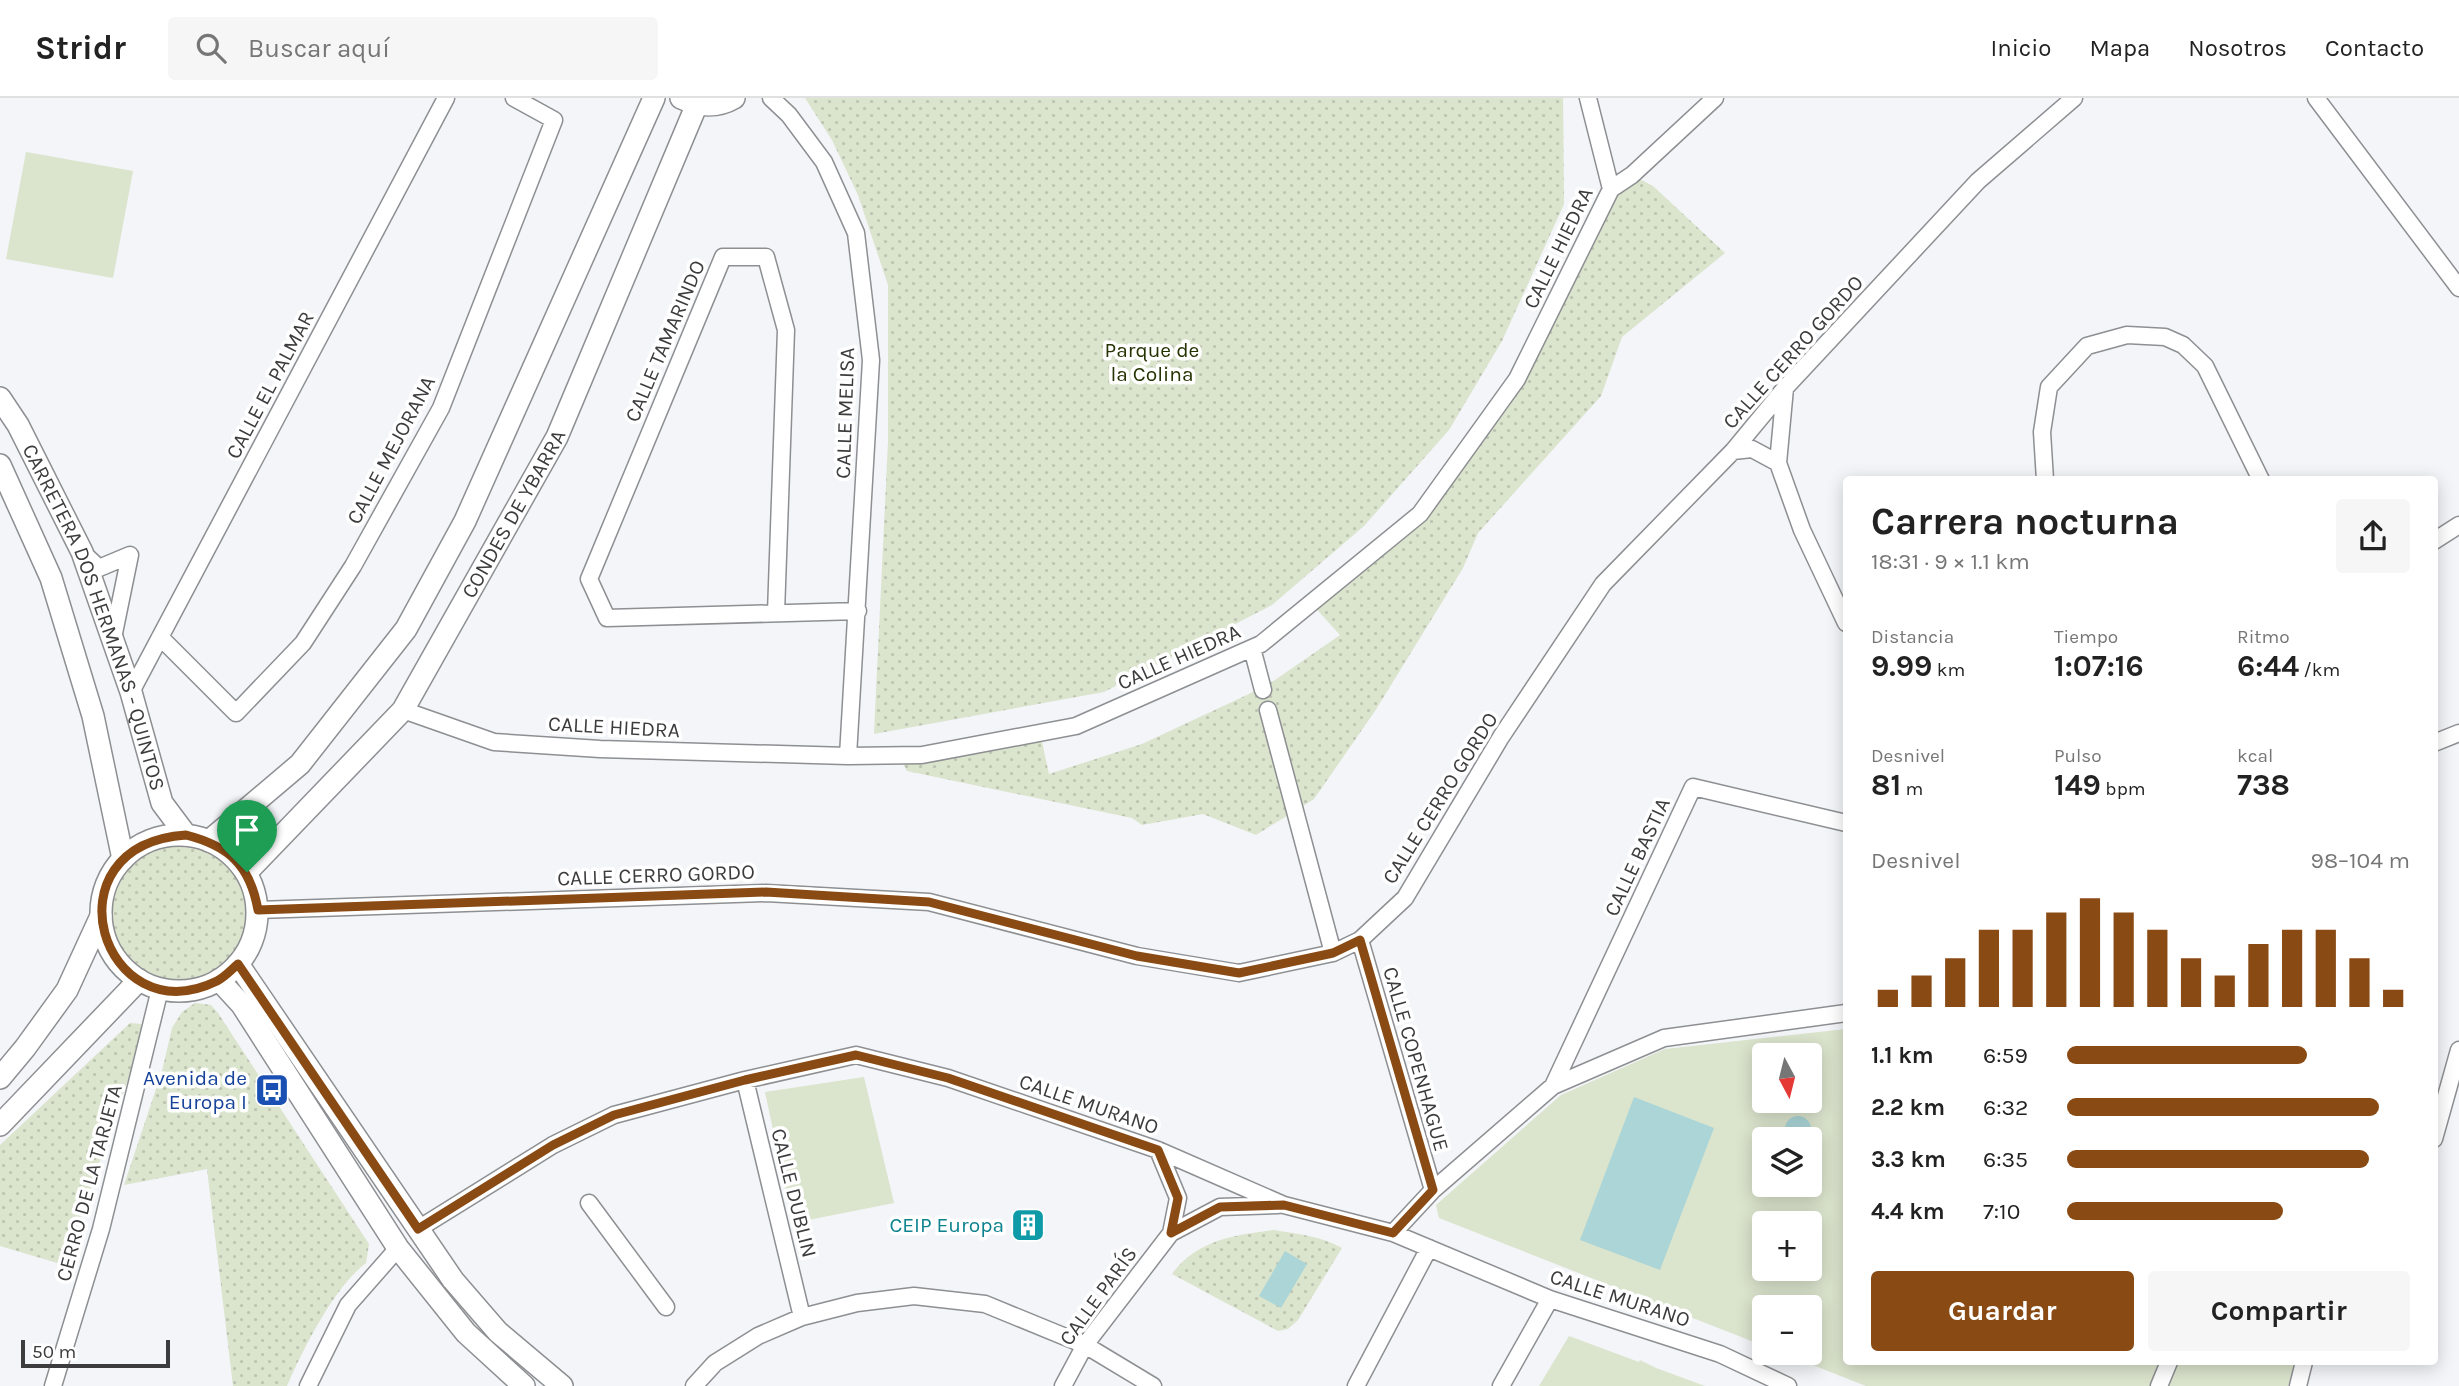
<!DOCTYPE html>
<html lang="es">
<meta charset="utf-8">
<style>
body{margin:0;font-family:Karla,sans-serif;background:#f6f6f6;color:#222;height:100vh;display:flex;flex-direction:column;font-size:26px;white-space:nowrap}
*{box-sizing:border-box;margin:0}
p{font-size:23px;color:#767676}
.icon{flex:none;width:38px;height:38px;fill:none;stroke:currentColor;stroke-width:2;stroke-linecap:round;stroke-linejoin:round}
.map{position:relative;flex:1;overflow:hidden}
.panel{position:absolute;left:1843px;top:378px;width:595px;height:889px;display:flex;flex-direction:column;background:#fff;border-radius:7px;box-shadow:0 4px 18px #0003}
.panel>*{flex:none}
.needle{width:46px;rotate:173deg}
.buttons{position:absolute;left:1752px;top:945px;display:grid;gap:14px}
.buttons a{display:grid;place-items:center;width:70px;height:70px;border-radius:7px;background:#fff;box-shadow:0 4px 18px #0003;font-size:35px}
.scale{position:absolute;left:21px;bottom:18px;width:149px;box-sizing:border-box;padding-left:7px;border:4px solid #3c3c3e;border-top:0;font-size:19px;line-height:24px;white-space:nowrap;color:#3c3c3e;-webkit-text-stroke:5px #fff;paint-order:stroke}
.pin{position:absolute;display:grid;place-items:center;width:60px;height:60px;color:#fff;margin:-72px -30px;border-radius:50% 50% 50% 0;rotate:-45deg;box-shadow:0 0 7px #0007}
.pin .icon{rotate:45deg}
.round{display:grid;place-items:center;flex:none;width:74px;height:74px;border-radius:7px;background:#f6f6f6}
.head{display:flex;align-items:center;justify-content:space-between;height:119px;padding:0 28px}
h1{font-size:38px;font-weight:700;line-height:52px}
.stats{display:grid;grid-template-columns:repeat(3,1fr);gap:10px;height:119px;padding:7px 28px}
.stats div{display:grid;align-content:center}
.stats b{font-size:30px;font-weight:700}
.stats small{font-size:19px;font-weight:400}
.stats p{font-size:19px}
.chart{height:196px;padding:14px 28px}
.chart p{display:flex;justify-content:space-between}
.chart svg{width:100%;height:126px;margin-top:7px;stroke:#8a4a14;stroke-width:6}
.primary-button{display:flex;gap:14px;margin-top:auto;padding:14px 28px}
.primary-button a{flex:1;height:80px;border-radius:7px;background:#8a4a14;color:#fff;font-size:28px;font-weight:700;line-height:80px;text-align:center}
.primary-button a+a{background:#f6f6f6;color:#222}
ul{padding:0 28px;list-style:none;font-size:23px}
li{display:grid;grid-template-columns:112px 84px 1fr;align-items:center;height:52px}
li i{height:18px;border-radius:9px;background:#8a4a14}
header{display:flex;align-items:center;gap:42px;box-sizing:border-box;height:98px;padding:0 35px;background:#fff;border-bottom:2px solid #e0e0e0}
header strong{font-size:33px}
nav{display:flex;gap:38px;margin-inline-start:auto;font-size:24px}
.search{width:490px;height:63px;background:#f6f6f6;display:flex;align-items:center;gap:18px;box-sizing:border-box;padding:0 24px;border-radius:7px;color:#767676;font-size:26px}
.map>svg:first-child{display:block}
</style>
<header>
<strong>Stridr</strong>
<div class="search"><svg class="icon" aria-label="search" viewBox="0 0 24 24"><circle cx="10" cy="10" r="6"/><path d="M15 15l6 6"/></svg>Buscar aquí</div>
<nav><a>Inicio</a><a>Mapa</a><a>Nosotros</a><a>Contacto</a></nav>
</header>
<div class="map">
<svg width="2459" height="1288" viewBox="0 0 2459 1288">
<defs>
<pattern id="green-dots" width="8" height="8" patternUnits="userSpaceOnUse" patternTransform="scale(1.75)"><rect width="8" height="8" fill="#dbe4cd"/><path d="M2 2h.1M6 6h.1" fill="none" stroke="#bdc4b1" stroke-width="1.8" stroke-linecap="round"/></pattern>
</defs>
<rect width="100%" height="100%" fill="#f3f5f8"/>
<path fill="url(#green-dots)" d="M805 0H1563L1564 106 1502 243 1449 332 1364 428 1272 507 1104 594 874 636 888 344V187L858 97 832 42Z
M1632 77 1653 88 1725 155 1622 239 1601 298 1478 435 1463 470 1375 613 1314 701 1256 737 1203 716 1142 727 1132 720 907 673 898 657 1040 635 1049 676 1142 646 1249 596 1275 582 1340 537 1311 505 1420 416 1517 281 1611 91Z
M101 815a78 78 0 1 1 156 0a78 78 0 1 1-156 0Z
M195 905 211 907 218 915 369 1146 366 1165C334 1189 303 1251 287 1288H233L207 1071 124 1087 162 973 172 930 182 914Z
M130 925 141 926 144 935 64 1167 0 1148V1047Z
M1274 1132C1297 1136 1321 1138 1342 1150L1298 1222 1288 1231 1278 1233 1172 1176C1197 1142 1234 1137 1274 1132Z"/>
<path fill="#dbe4cd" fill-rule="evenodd" d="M26 54 133 73 113 180 6 161Z
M1846 931V1264H2296L2288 1288H1866L1782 1255H1810V1209H1764V1248L1439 1120 1436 1107 1561 997 1665 951ZM1764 957H1810V1003H1764ZM1764 1041H1810V1087H1764ZM1764 1125H1810V1171H1764Z
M864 979 894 1105 793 1125 765 994Z
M1569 1238 1639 1264 1640 1262 1656 1270 1705 1288H1539Z"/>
<path fill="#abd5d7" d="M1634 999 1714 1030 1660 1172 1580 1142Z
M1785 1031a13 13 0 1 1 26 0a13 13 0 1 1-26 0Z
M1285 1153 1307 1166 1281 1210 1259 1198Z"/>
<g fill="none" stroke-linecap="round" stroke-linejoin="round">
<g stroke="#8d8f92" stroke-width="19">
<path id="street" d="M771 0 789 17 824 64 856 135 871 262 848 658
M1588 0 1611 91
M2316 0 2459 190
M1785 290 1778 365 1802 432 1846 525
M1733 353 1752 351 1778 365
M2045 382 2042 334 2049 289 2087 248 2127 237 2165 239 2183 247 2205 268 2261 382
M2434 443 2459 427
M83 455 99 470 130 457 113 540
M776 515 786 232 766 159H723L589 481 607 520 858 513
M160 539 236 615 303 545 353 468 441 310 554 22 514 0
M1252 550 1263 592
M131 594 446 0
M403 612 494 644 600 651 848 658 922 657 1076 628 1261 546 1420 416 1517 281 1611 91 1632 77 1715 0
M1268 612 1333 855
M2434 645 2459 635
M258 812 766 795 929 804 1137 858 1239 875 1333 855 1360 842 1405 800 1501 639 1603 486 1733 353 1785 290 1978 83 2074 0
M1360 842 1433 1092
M745 982 802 1219
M1553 988 1693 689 1846 725
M2434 1041 2459 952
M1158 1052 1178 1100 1171 1135
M589 1105 666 1209
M418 1131 553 1047 614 1017 745 982 856 957 948 980 1158 1052 1284 1107 1393 1135 1550 1201 1720 1256 1788 1288
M1393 1135 1433 1092 1553 988 1664 940 1846 915
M53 1288 101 1131 160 891
M308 1288 348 1207 398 1150
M694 1288 715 1265 758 1238 802 1219 857 1205 914 1198 985 1206 1085 1247 1153 1288
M1063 1288 1085 1247 1171 1135 1220 1109 1278 1107
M1356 1288 1429 1150
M1501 1288 1550 1201
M2159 1288 2169 1264
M2298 1288 2304 1264"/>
</g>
<g stroke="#8d8f92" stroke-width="24">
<g id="secondary">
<path d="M681 0C698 8 717 10 734 0"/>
<path id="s1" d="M0 300 18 327 82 454 131 594 162 705 186 737"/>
<path d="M0 367 51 480 93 618 123 761"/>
<circle cx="179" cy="815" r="78"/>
<path d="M209 743 300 666 406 531 465 423 654 0"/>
<path id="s2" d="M247 774 403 612 557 339 697 6"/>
<path d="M238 866 453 1182 498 1234 562 1288"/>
<path d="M219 882 242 907 398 1150 466 1235 524 1288"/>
<path d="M0 980 25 950 67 892 101 818"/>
<path d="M0 1027 139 882"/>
</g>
</g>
<use href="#street" stroke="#fff" stroke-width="16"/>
<use href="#secondary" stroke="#fff" stroke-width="21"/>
</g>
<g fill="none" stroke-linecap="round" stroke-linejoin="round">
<g stroke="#fff" stroke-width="14">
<path id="route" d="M186 737C229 748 250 767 258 812L766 794 929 804 1137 858 1239 875 1333 855 1360 842 1433 1092 1393 1135 1284 1107 1220 1109 1171 1135 1178 1100 1158 1052 948 980 856 957 745 982 614 1017 553 1047 418 1131 238 866C232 871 225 879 217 883 102 939 43 747 186 737Z"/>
</g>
<use href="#route" stroke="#8a4a14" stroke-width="9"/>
</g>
<defs>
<g id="bus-square" transform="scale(1.75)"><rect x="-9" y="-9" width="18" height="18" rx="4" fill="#1a4fb4" stroke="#fff"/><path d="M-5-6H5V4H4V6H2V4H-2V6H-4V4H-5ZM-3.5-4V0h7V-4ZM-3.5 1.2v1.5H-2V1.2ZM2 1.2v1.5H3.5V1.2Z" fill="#fff"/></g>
<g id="building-square" transform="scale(1.75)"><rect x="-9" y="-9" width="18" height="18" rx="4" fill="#0f9aa8" stroke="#fff"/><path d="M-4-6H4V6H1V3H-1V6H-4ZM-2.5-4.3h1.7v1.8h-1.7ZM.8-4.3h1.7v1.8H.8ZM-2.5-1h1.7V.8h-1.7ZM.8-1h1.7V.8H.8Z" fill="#fff"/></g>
</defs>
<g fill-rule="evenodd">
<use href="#bus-square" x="272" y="992"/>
<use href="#building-square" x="1028" y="1127"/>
</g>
<g text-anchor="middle" stroke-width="7" stroke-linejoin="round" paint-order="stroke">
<g font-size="21" fill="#3c3c3e" stroke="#fff">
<text transform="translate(1558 150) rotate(-64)" y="7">CALLE HIEDRA</text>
<text transform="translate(665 243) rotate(-67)" y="7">CALLE TAMARINDO</text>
<text transform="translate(1793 254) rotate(-48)" y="7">CALLE CERRO GORDO</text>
<text transform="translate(270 287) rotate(-62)" y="7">CALLE EL PALMAR</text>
<text transform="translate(845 315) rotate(-88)" y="7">CALLE MELISA</text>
<text transform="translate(391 352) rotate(-62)" y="7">CALLE MEJORANA</text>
<text dy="7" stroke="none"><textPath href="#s2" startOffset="450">CONDES DE YBARRA</textPath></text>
<text dy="7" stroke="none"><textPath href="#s1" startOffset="240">CARRETERA DOS HERMANAS - QUINTOS</textPath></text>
<text transform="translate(1179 559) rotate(-24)" y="7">CALLE HIEDRA</text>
<text transform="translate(614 629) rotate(3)" y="7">CALLE HIEDRA</text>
<text transform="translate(1440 700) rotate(-58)" y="7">CALLE CERRO GORDO</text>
<text transform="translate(1637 759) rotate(-65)" y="7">CALLE BASTIA</text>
<text transform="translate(656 777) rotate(-2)" y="7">CALLE CERRO GORDO</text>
<text transform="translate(1416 961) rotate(74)" y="7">CALLE COPENHAGUE</text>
<text transform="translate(1089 1006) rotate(19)" y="7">CALLE MURANO</text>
<text transform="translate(89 1085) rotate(-75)" y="7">CERRO DE LA TARJETA</text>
<text transform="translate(794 1095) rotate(76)" y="7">CALLE DUBLIN</text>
<text transform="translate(1098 1198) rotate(-54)" y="7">CALLE PARÍS</text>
<text transform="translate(1620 1200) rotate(18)" y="7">CALLE MURANO</text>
</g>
<g font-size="21" fill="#243301" stroke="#fff">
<text x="1152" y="259">Parque de<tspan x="1152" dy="24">la Colina</tspan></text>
</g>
<g font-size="21" fill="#164399" stroke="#fff" text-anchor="end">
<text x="247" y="987">Avenida de<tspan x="247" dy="24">Europa I</tspan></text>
</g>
<g font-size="21" fill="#0d838f" stroke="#fff" text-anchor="end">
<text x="1004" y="1134">CEIP Europa</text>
</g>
</g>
</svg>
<div class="buttons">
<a><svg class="needle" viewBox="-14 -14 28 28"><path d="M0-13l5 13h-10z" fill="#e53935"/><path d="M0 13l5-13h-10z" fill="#767676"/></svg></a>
<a><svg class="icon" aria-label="layers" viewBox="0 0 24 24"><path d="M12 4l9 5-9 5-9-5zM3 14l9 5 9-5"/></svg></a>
<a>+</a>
<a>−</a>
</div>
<div class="scale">50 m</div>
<div class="pin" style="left:247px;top:774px;background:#1e9e55"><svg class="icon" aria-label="arrive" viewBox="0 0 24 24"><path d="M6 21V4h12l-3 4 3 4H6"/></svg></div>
<section class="panel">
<div class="head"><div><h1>Carrera nocturna</h1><p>18:31 · 9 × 1.1 km</p></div><a class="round"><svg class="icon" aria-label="share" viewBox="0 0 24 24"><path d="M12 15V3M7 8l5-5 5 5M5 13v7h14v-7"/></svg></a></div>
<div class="stats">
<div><p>Distancia</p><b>9.99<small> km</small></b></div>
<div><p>Tiempo</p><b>1:07:16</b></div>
<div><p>Ritmo</p><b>6:44<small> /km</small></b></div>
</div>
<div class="stats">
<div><p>Desnivel</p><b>81<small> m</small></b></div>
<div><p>Pulso</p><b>149<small> bpm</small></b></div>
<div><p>kcal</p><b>738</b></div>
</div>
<div class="chart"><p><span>Desnivel</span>98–104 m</p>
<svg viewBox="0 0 160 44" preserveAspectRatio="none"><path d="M5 44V38M15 44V33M25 44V27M35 44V17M45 44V17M55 44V11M65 44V6M75 44V11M85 44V17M95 44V27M105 44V33M115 44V22M125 44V17M135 44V17M145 44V27M155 44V38"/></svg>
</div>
<ul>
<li><b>1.1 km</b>6:59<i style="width:70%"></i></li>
<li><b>2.2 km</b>6:32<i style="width:91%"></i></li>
<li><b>3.3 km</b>6:35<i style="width:88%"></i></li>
<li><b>4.4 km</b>7:10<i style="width:63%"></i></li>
</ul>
<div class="primary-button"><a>Guardar</a><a>Compartir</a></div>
</section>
</div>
